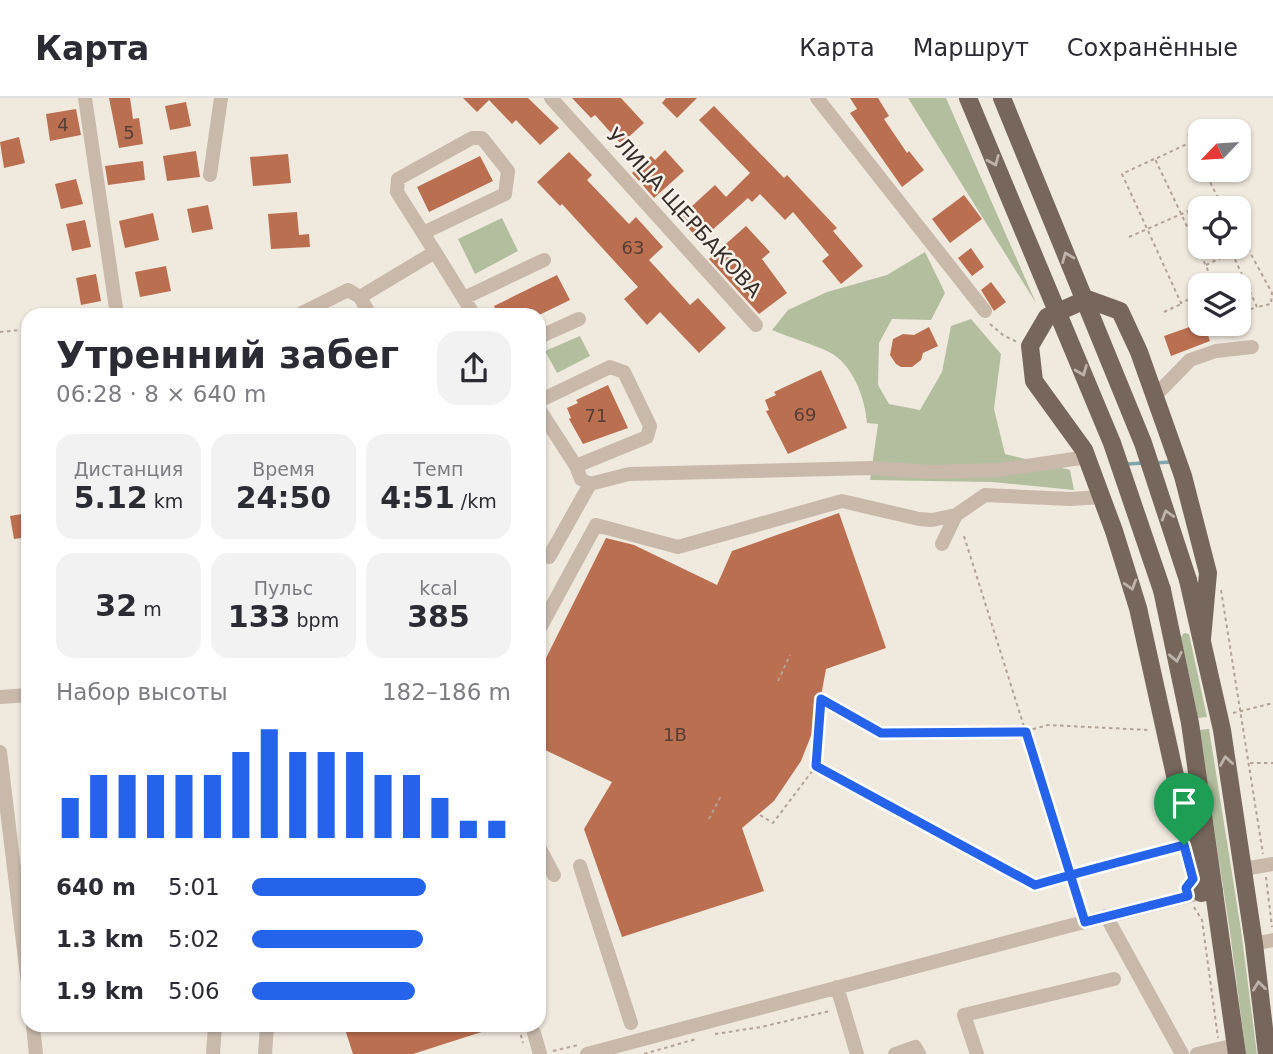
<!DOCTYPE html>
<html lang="ru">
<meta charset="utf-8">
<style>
body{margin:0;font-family:"DejaVu Sans",sans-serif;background:#f2f2f3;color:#2b2b33;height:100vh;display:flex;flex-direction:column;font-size:26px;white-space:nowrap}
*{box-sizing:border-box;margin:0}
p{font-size:23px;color:#7c7c81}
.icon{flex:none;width:38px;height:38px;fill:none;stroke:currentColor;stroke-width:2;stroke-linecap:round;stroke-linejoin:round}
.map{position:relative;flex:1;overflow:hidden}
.side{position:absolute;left:21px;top:210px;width:525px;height:724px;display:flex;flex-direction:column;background:#fff;border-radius:21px;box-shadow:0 2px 5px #0004}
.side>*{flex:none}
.needle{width:46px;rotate:245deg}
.buttons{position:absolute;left:1188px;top:21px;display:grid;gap:14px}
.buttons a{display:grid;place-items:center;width:63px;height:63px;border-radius:14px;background:#fff;box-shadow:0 2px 5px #0004;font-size:35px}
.pin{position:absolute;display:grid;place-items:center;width:60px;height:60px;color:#fff;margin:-72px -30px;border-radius:50% 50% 50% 0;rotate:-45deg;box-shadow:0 0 7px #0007}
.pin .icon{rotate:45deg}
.round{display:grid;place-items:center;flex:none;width:74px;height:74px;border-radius:21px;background:#f2f2f3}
.overview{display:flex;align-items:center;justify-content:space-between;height:119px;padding:0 35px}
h1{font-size:38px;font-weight:800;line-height:52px}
.metrics{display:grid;grid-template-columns:repeat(3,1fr);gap:10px;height:119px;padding:7px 35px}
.metrics div{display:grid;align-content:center;border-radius:18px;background:#f2f2f3;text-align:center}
.metrics b{font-size:30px;font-weight:800}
.metrics small{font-size:19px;font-weight:400}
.metrics p{font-size:19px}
.chart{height:196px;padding:14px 35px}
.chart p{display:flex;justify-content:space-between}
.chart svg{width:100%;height:126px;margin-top:7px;stroke:#2563eb;stroke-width:6}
ul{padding:0 35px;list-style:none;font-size:23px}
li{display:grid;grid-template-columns:112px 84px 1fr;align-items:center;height:52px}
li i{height:18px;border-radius:9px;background:#2563eb}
header{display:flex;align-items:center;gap:42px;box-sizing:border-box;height:98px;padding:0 35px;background:#fff;border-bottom:2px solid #e1e1e2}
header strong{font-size:33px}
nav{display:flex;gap:38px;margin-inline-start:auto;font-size:24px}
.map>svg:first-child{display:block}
</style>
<header>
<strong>Карта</strong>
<nav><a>Карта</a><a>Маршрут</a><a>Сохранённые</a></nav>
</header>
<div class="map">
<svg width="1273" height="956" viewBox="0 0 1273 956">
<rect width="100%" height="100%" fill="#f0e9de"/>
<path fill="#b3be9f" d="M908 0H946L1036 205Z
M502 120 518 153 475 176 458 141Z
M925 154 945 195 931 222 892 221 879 245 878 287 889 306 920 312 942 274 951 228 971 221 1001 256 994 311 1005 356 1070 372 1074 392 992 384 870 382 878 326 867 325C865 300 853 266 829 254 811 245 790 240 772 232L788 212 827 194 887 177Z
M580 238 590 258 557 275 545 253Z
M1184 535 1189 536 1207 619 1198 620 1181 539Z
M1209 631 1241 832 1257 956H1246L1230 834 1199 632Z"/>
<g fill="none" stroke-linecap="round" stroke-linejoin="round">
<path stroke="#80a7ab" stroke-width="3.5" d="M1155 365 1170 364
M1127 366 1144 365"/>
</g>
<path fill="#bb6f51" d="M109 0H130L133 21 139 20 143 46 119 50Z
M463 0H528L559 30 540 47 516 22 512 26 489 2 477 14Z
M572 0H621L644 25 621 46 595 17 591 20Z
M666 0H697L677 20 662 5Z
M850 0H878L889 18 884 21 907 55 909 53 924 72 902 89 850 15 857 11Z
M186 4 191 28 170 32 165 8Z
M714 8 784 80 787 77 837 130 833 133 863 168 841 186 822 163 829 157 793 114 785 122 760 96 752 104 748 100 700 143 679 120 715 87 726 99 750 75 699 22Z
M76 11 81 37 50 43 46 16Z
M19 39 25 65 4 70 0 44Z
M665 52 684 73 654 100 632 75 651 58 655 62Z
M196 53 200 79 167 83 163 58Z
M569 54 592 77 587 82 629 126 636 119 663 149 649 162 690 207 698 200 726 230 699 255 660 214 647 227 624 201 638 189 562 106 560 108 537 84Z
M288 56 291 85 253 88 250 59Z
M480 58 493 83 429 114 417 89Z
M143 63 145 82 108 87 105 68Z
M76 81 83 106 61 111 55 86Z
M964 97 982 121 950 145 932 121Z
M208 107 213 131 192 135 187 111Z
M297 114 299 137 309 136 310 149 271 151 268 116Z
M153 115 159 142 125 150 119 123Z
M85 122 91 149 72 153 66 126Z
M746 128 770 154 762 161 787 195 759 216 709 161Z
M971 150 984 169 972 178 958 160Z
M166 168 171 193 140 199 135 174Z
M96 176 101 203 81 207 76 180Z
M557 177 570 202 539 217H498L494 208Z
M991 184 1006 204 994 213 981 192Z
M1198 226H1204L1210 243 1171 258 1164 238Z
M929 229 938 248 923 255 921 262 912 269H901L896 266 890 257 893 241 903 236 914 237Z
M821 272 847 330 788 356 766 313 769 312 765 302 776 297 774 294Z
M608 287 628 330 583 346 569 321 571 320 567 310 578 305 576 302Z
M28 415V439L14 441 10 418Z
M839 415 886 550 826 571 816 625 801 663 774 703 742 730 764 793 622 839 584 731 612 684 539 649V574L606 440 634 447 717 487 732 453Z
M344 928H496L497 929 413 956H353Z"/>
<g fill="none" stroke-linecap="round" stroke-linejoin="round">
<path stroke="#b3a395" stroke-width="2" stroke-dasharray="3.5 3.5" stroke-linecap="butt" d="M1154 61 1122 76 1181 205 1200 196
M1200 64 1191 44 1155 61 1215 187
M1204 72 1223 110
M1129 139 1218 100
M1242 150 1247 149 1272 195 1271 206 1257 209
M1232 155 1257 209 1239 215
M1206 167 1242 150 1239 144
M1164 214 1181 206
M990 226 1003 237 1017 244
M1230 226 1233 240
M0 234 28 231
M964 438 1082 813
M1221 492 1263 756
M778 583 790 557
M1233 615 1273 605
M1250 665H1273
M816 667 821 601 881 635 1026 633 1048 627 1149 632
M760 717 773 725 816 668 1035 787 1176 749
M709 721 721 698
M1266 779 1272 829
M1194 809 1202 822 1218 940
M519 930 523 945
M715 936 761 929 830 913
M553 953 578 947
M644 956 696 941"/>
<path stroke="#c8b9ab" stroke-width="14" d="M85 0 117 217
M551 0 756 227
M817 0 985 213
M210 77 221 0
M423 135 505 96 508 73 482 40H472L398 81 397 94 435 154
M360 199 435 154 474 217
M464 200 544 162
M298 217 348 192 360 199 370 217
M539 239 579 221
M1155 298 1190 262 1216 253 1252 249
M539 303 610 269 624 274 650 328 647 339 576 368
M539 311 576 368 581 381 590 386 629 376 871 370 930 374 999 372 1087 359
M942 446 956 417 985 397 1070 401 1102 399
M549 459 590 386
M539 532 596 427 678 449 842 403 919 421 932 422 956 417
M0 599 28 597
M0 654 28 886
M539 749 554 777
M580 768 631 925
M1243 771 1273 766
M1106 818 1182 956
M1254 846 1273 842
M837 889 857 956
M33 928 36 956
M534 935 540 956
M213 956 215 928
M265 956 267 928
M587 956 1061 830 1201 795
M895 956 915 949 919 956
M977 956 964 917 1114 881
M1197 956 1235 947"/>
<path stroke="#76665c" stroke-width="18" d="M1188 482 1222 632 1254 846 1267 956
M1162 492 1190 625 1237 956
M1202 541 1208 475 1183 378 1139 254 1120 213 1087 201 1047 219 1030 248 1034 283 1084 352 1114 433 1138 510 1201 795 1214 792"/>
<path stroke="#76665c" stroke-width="18" d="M968 0 1112 345 1162 492
M1002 0 1143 345 1188 482"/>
</g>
<defs><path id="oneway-chevron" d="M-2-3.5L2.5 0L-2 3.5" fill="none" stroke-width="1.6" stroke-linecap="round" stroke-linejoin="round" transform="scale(1.75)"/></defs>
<g stroke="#beb3aa">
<use href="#oneway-chevron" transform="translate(994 63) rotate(67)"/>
<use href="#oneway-chevron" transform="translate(1067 159) rotate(-112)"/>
<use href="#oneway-chevron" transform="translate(1082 273) rotate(68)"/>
<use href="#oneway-chevron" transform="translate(1167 417) rotate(-107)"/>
<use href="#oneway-chevron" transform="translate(1131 487) rotate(73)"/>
<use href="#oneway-chevron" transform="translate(1176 559) rotate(78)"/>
<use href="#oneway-chevron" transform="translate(1226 663) rotate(-99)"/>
<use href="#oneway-chevron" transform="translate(1259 888) rotate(-97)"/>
</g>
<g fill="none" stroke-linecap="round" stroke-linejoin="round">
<g stroke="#fff" stroke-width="14">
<path id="route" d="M1184 747C1134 760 1084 773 1035 787L816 668 821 601 881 635 1026 634C1046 697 1065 761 1085 824L1188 798 1186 790 1193 781 1184 747"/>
</g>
<use href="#route" stroke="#2563eb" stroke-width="9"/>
</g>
<g text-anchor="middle" stroke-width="5" stroke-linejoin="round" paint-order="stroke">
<g font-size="18" fill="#573e34">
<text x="63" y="33">4</text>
<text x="129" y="41">5</text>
<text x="633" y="156">63</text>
<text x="805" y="323">69</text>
<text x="596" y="324">71</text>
<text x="675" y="643">1В</text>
</g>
<g font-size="21" fill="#362e2a" stroke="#f8f2ea">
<text transform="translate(684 115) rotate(48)" y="7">УЛИЦА ЩЕРБАКОВА</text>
</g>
</g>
</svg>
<div class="buttons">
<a><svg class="needle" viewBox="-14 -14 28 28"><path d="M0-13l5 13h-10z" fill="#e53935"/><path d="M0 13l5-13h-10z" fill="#7c7c81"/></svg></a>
<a><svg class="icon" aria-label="locate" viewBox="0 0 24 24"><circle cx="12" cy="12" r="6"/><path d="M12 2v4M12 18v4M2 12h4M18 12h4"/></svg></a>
<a><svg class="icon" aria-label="layers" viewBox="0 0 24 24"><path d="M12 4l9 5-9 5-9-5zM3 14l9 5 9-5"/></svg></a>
</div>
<div class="pin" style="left:1184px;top:747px;background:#1e9e55"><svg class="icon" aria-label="arrive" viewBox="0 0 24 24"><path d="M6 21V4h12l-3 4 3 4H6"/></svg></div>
<section class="side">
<div class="overview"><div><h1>Утренний забег</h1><p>06:28 · 8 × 640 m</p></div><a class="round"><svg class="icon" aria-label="share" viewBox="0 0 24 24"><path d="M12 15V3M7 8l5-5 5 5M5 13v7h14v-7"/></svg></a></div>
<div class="metrics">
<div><p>Дистанция</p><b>5.12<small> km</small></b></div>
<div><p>Время</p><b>24:50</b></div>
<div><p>Темп</p><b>4:51<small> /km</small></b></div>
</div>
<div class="metrics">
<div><b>32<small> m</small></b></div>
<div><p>Пульс</p><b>133<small> bpm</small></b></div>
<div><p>kcal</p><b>385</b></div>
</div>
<div class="chart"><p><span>Набор высоты</span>182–186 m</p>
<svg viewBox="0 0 160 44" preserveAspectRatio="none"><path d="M5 44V30M15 44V22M25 44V22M35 44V22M45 44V22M55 44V22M65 44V14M75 44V6M85 44V14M95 44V14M105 44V14M115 44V22M125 44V22M135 44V30M145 44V38M155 44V38"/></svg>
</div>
<ul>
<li><b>640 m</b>5:01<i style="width:67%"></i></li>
<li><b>1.3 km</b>5:02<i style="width:66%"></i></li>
<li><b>1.9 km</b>5:06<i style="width:63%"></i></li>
</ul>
</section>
</div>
